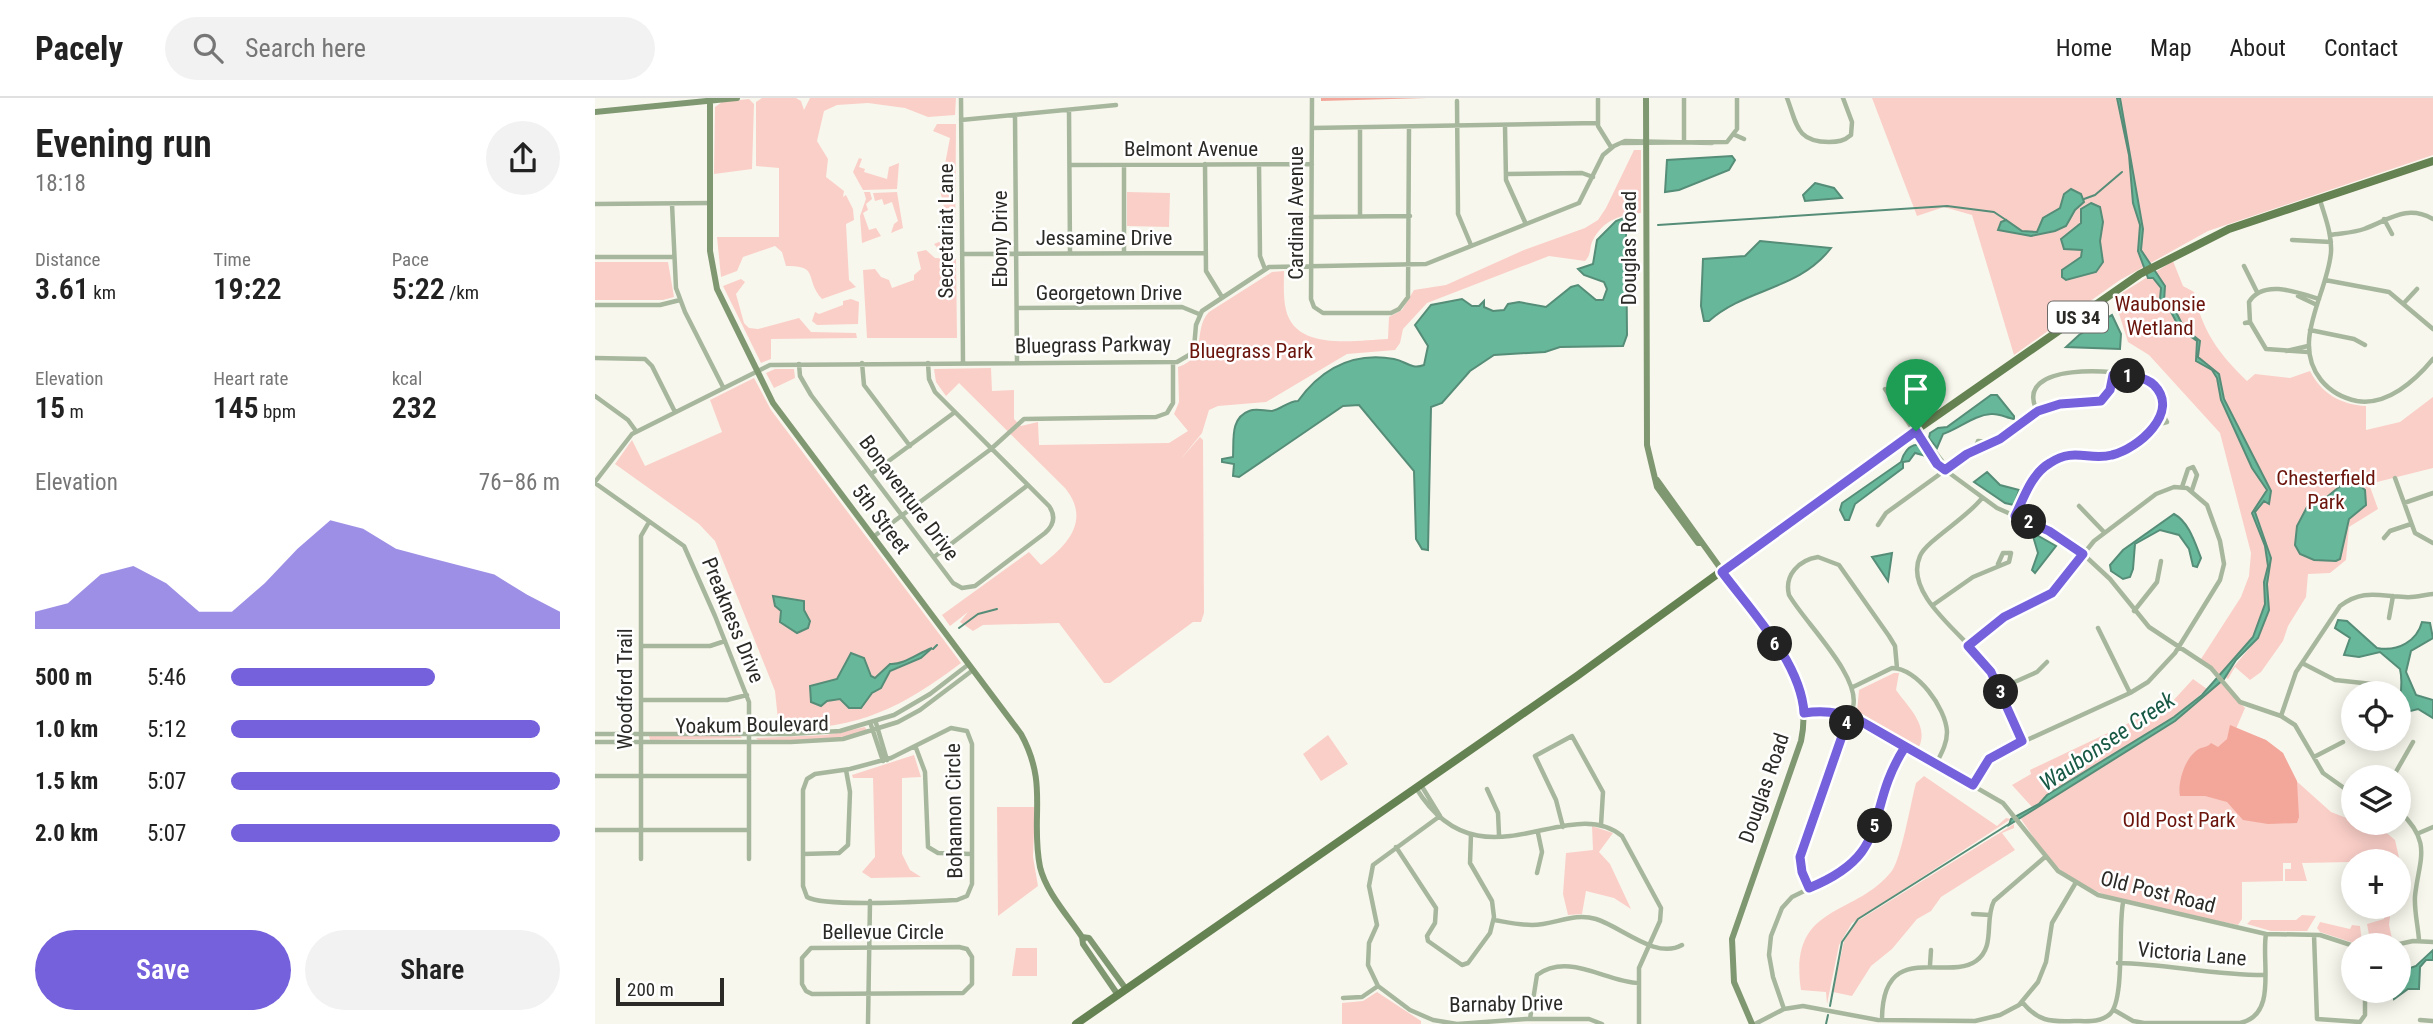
<!DOCTYPE html>
<meta charset="utf-8">
<style>
body{margin:0;font-family:"Roboto Condensed",sans-serif;background:#f2f2f2;color:#222;height:100vh;display:flex;flex-direction:column;font-size:26px;white-space:nowrap}
*{box-sizing:border-box;margin:0}
p{font-size:23px;color:#767676}
.icon{flex:none;width:38px;height:38px;fill:none;stroke:currentColor;stroke-width:2;stroke-linecap:round;stroke-linejoin:round}
.map{position:relative;flex:1;overflow:hidden}
.panel{display:flex;flex-direction:column;background:#fff;width:595px}
.panel>*{flex:none}
.fabs{position:absolute;left:1746px;top:583px;display:grid;gap:14px}
.fabs a{display:grid;place-items:center;width:70px;height:70px;border-radius:50%;background:#fff;box-shadow:0 4px 18px #0003;font-size:35px}
.scale{position:absolute;left:21px;bottom:18px;width:108px;box-sizing:border-box;padding-left:7px;border:4px solid #2b2a27;border-top:0;font-size:19px;line-height:24px;white-space:nowrap;color:#2b2a27;-webkit-text-stroke:5px #fff;paint-order:stroke}
.pin{position:absolute;display:grid;place-items:center;width:60px;height:60px;color:#fff;margin:-72px -30px;border-radius:50% 50% 50% 0;rotate:-45deg;box-shadow:0 0 7px #0007}
.pin .icon{rotate:45deg}
.km{position:absolute;width:35px;height:35px;margin:-18px;border-radius:50%;background:#222;color:#fff;font-size:19px;line-height:35px;text-align:center}
.round{display:grid;place-items:center;flex:none;width:74px;height:74px;border-radius:37px;background:#f2f2f2}
.head{display:flex;align-items:center;justify-content:space-between;height:119px;padding:0 35px}
h1{font-size:38px;font-weight:600;line-height:52px}
.stats{display:grid;grid-template-columns:repeat(3,1fr);gap:10px;height:119px;padding:7px 35px}
.stats div{display:grid;align-content:center}
.stats b{font-size:30px;font-weight:600}
.stats small{font-size:19px;font-weight:400}
.stats p{font-size:19px}
.chart{height:196px;padding:14px 35px}
.chart p{display:flex;justify-content:space-between}
.chart svg{width:100%;height:126px;margin-top:7px;fill:#7461db;opacity:.7}
.action{display:flex;gap:14px;margin-top:auto;padding:14px 35px}
.action a{flex:1;height:80px;border-radius:42px;background:#7461db;color:#fff;font-size:28px;font-weight:600;line-height:80px;text-align:center}
.action a+a{background:#f2f2f2;color:#222}
ul{padding:0 35px;list-style:none;font-size:23px}
li{display:grid;grid-template-columns:112px 84px 1fr;align-items:center;height:52px}
li i{height:18px;border-radius:9px;background:#7461db}
header{display:flex;align-items:center;gap:42px;box-sizing:border-box;height:98px;padding:0 35px;background:#fff;border-bottom:2px solid #e0e0e0}
header strong{font-size:33px}
nav{display:flex;gap:38px;margin-inline-start:auto;font-size:24px}
.search{width:490px;height:63px;background:#f2f2f2;display:flex;align-items:center;gap:18px;box-sizing:border-box;padding:0 24px;border-radius:38px;color:#767676;font-size:26px}
main{display:flex;flex:1;min-height:0}
.map>svg:first-child{display:block}
</style>
<header>
<strong>Pacely</strong>
<div class="search"><svg class="icon" aria-label="search" viewBox="0 0 24 24"><circle cx="10" cy="10" r="6"/><path d="M15 15l6 6"/></svg>Search here</div>
<nav><a>Home</a><a>Map</a><a>About</a><a>Contact</a></nav>
</header>
<main>
<section class="panel">
<div class="head"><div><h1>Evening run</h1><p>18:18</p></div><a class="round"><svg class="icon" aria-label="share" viewBox="0 0 24 24"><path d="M12 15V3M7 8l5-5 5 5M5 13v7h14v-7"/></svg></a></div>
<div class="stats">
<div><p>Distance</p><b>3.61<small> km</small></b></div>
<div><p>Time</p><b>19:22</b></div>
<div><p>Pace</p><b>5:22<small> /km</small></b></div>
</div>
<div class="stats">
<div><p>Elevation</p><b>15<small> m</small></b></div>
<div><p>Heart rate</p><b>145<small> bpm</small></b></div>
<div><p>kcal</p><b>232</b></div>
</div>
<div class="chart"><p><span>Elevation</span>76–86 m</p>
<svg viewBox="0 0 160 44" preserveAspectRatio="none"><path d="M0 44V38L10 35L20 25L30 22L40 28L50 38L60 38L70 28L80 16L90 6L100 9L110 16L120 19L130 22L140 25L150 32L160 38V44z"/></svg>
</div>
<ul>
<li><b>500 m</b>5:46<i style="width:62%"></i></li>
<li><b>1.0 km</b>5:12<i style="width:94%"></i></li>
<li><b>1.5 km</b>5:07<i style="width:100%"></i></li>
<li><b>2.0 km</b>5:07<i style="width:100%"></i></li>
</ul>
<div class="action"><a>Save</a><a>Share</a></div>
</section>
<div class="map">
<svg width="1838" height="926" viewBox="0 0 1838 926">
<rect width="100%" height="100%" fill="#f8f7ed"/>
<path fill="#facfc8" d="M201 0 206 3 209 12 215 0H361L360 17 333 19 310 10 273 5 242 7 229 13 222 43 233 61 231 79 249 93 248 99 251 97 258 111 259 122 251 126 254 182 261 189 227 201C209 181 225 167 191 168L187 154 180 148 148 159 142 173 126 179 122 139H184V70L161 68V4L167 0Z
M1277 0H1838V57L1613 133 1525 182 1419 257 1377 117 1349 109 1322 118Z
M154 1 159 6 157 71 119 76 120 9 127 4Z
M342 26H361L360 152H344L339 146 356 139 345 92 355 40 338 33Z
M1039 52H1046V115C1027 116 1008 122 998 142 994 149 997 156 990 163L954 158 832 205 808 231 805 245 800 252 752 256 671 304 623 308 614 312 607 335 585 362 605 339 608 342 609 515 606 524H598L515 585H509L464 525 388 527 378 533 365 524 373 514 355 528 347 517 434 454 446 467C473 447 496 422 470 390L364 285 351 298 341 284 339 271 396 270 397 293 419 292V321L426 328 443 324 444 347 574 345 593 333 579 316 584 304 583 269C614 259 597 232 614 214L677 174 689 173C689 185 688 200 691 212 701 254 762 242 793 241L794 219 807 212 819 192 851 187 929 152 990 130 1003 122 1011 110Z
M264 60 267 61 264 69 270 71 269 74 292 81 294 69 304 65 302 91 268 92 258 74Z
M269 94H275L277 101 271 106 273 112 268 115 274 132 281 130 286 138 267 145 265 118 271 101Z
M302 94 308 130 296 135 299 126 303 123 297 104 289 107 287 101 280 103 278 95Z
M532 94 575 95 574 129 532 128Z
M331 152 340 160 361 161 362 240H272L268 172 280 171 286 179 294 182 297 190 319 182V177L326 171 322 154Z
M1578 163 1588 188 1599 194C1607 233 1624 256 1652 283L1660 276 1695 280 1715 273C1726 295 1746 307 1771 308V332L1805 324 1838 299V370L1774 386 1783 411 1754 429 1751 462 1735 475 1713 476 1711 499 1693 528 1688 543 1666 574 1655 582 1640 569 1633 581 1630 579 1663 540 1673 512 1669 511 1658 539 1625 577 1606 561 1646 499 1654 478 1656 455 1625 335 1554 257 1533 244 1519 200Z
M0 164H73L79 199 68 202H0Z
M146 181 150 184 141 196 149 225 154 230 163 231 204 220 216 234 261 235 262 240 176 241V261L166 265 128 188Z
M256 201 264 204 263 226 222 227 217 223 220 214 224 216 248 207V203Z
M180 271H199L200 280 179 290 171 275Z
M159 280 176 312 366 565C305 611 262 632 184 631L180 593 120 443 104 426 20 366 37 342 50 368 127 334 115 302Z
M1299 575H1304L1301 592C1313 609 1334 627 1324 649L1262 614 1264 592Z
M1598 581 1612 591 1579 619 1452 697 1444 706 1437 709 1417 687 1436 676 1435 672 1576 605Z
M1625 584 1650 610 1641 631 1671 642 1688 655 1698 680 1736 714 1793 736 1800 742 1805 764 1804 767V763L1707 765 1712 783H1690V771H1696V765H1688V783L1647 784V821L1643 827C1588 815 1511 809 1467 773 1450 759 1439 739 1426 721L1430 716 1580 623Z
M270 629 272 633 239 641 164 643 161 640 231 637Z
M733 637 753 666 726 683 708 656Z
M54 638H145L147 640 55 642Z
M319 657 326 679 307 680V756L315 772 326 779 276 780 267 774 280 759 278 680H258L257 677Z
M1329 678 1402 728 1411 720 1416 721 1257 825 1244 847 1232 906 1231 894 1206 892C1193 805 1259 820 1296 774 1306 763 1316 703 1321 685Z
M402 709H440L438 759 443 788 403 818Z
M1419 726V730L1407 735 1420 752 1346 799 1336 813 1322 821 1297 851 1276 868 1257 898 1238 894 1249 843 1261 824Z
M997 728 1018 735 1004 754 1015 766 1036 811 1019 800 991 793 987 816 973 817 968 796 971 755 998 752Z
M1789 809H1796L1794 827 1798 845 1776 847 1772 826 1789 821Z
M1707 817 1721 818 1712 833H1676L1652 826 1656 822H1701Z
M1725 824 1755 831 1757 827 1765 828 1767 844 1762 846 1725 834 1722 830Z
M421 850H442V878H417Z
M782 894 826 923V926H747V905L768 903Z"/>
<path fill="#f2a79a" d="M726 0H832L726 3Z
M1635 627 1671 642 1688 655 1702 683 1704 719 1702 725 1673 726 1648 722 1632 704 1610 698H1585C1582 684 1591 656 1606 650 1610 649 1614 648 1616 645L1623 649 1632 641Z"/>
<path fill="#67b89a" stroke="#558d78" stroke-width="2" d="M1522 0H1525L1548 131 1546 152 1570 188 1569 204 1580 212 1589 230 1605 243 1603 259 1624 276 1629 301 1676 393 1674 406 1669 403 1660 414 1676 460 1672 486 1674 512 1663 540 1641 562 1629 581 1580 623 1414 727 1416 721 1444 706 1452 697 1579 619 1607 597 1658 539 1670 506 1669 484 1673 468 1670 448 1657 415 1672 392 1657 370 1626 302 1622 280 1617 272 1601 263 1602 243 1585 231 1575 212 1568 207 1565 201 1566 190 1558 180H1553L1543 153 1545 127 1538 105 1534 57Z
M1137 58 1140 62 1134 72 1084 92 1070 94 1072 62Z
M1220 85 1239 90 1247 100 1210 103 1208 97Z
M1476 91 1486 96 1489 104 1480 112 1471 128 1460 133 1436 138 1403 132 1406 124 1411 122 1427 133 1442 134 1448 120 1465 110 1469 96Z
M1496 105 1505 109 1508 124 1505 143 1508 164 1501 174 1471 182 1467 179V172L1486 159 1487 152 1469 151 1466 141 1486 125V111Z
M1029 120 1035 125 1031 135 1032 237 1028 248 965 249 950 254 899 257 875 273 847 305 836 309 833 452 827 451 821 441 819 373 764 307 748 308 644 379 638 378 639 366 627 364V361L638 359C639 342 635 320 654 313 661 310 669 313 677 313 687 311 693 303 703 303 727 270 759 254 799 261 811 263 816 272 829 267L833 248 820 227 836 207 867 201 877 208H884L889 203V209L898 213 909 212 913 206 924 204 951 209 976 189 983 187 1001 202H1008L1012 191 1009 184 989 177 983 171 998 166 1002 142 1021 123Z
M1165 143 1236 150C1204 192 1151 190 1114 223H1109L1106 208 1108 161 1150 158Z
M1517 217 1526 236 1525 251 1471 249 1484 237Z
M1396 297H1402L1419 318V321C1412 320 1404 315 1396 316 1379 317 1364 331 1348 336L1342 350 1334 340 1335 335 1343 330 1352 329Z
M1323 347 1331 358 1320 355 1314 363 1308 364V370L1260 406 1254 422H1250L1245 412 1247 405 1306 364C1308 356 1314 346 1323 347Z
M1392 374 1405 387 1424 392 1419 407 1410 405 1379 384Z
M1761 384 1770 392 1771 407 1754 421 1745 461 1741 463 1719 462 1705 456 1700 447 1702 428 1712 409 1727 403 1749 385Z
M1579 416C1594 424 1600 445 1606 460L1602 469 1598 468 1594 451 1584 437 1565 432 1540 446 1538 471 1535 479 1528 481 1516 473 1515 467 1528 452Z
M1440 436 1461 448 1440 475 1437 472 1443 455 1438 438Z
M1297 455 1293 483 1277 459Z
M178 498 209 503V512L215 523 213 530 202 535 185 524 186 513 180 508Z
M1743 522 1752 523 1782 550C1803 554 1822 543 1827 524L1835 525 1838 540 1816 553 1811 574 1821 597 1838 602V620L1823 611 1804 616C1804 600 1809 587 1805 571L1785 554 1764 559 1749 557 1755 540 1740 530Z
M337 550 326 560 295 573 286 590 277 595 266 610H254L245 601 232 603 226 608 216 604 215 588 242 581 256 555 269 560 276 578 280 580 295 566C309 567 323 555 337 550Z
M1838 852V862H1831L1825 869 1824 891H1813L1799 901 1797 893 1804 892V874L1821 868Z"/>
<g fill="none" stroke-linecap="round" stroke-linejoin="round">
<path stroke="#558d78" stroke-width="2" d="M1489 101 1500 97 1527 74
M1063 127 1352 108 1399 114 1411 122
M364 530 383 516 402 511
M338 551 342 547
M1235 908 1247 844 1263 821 1414 726
M1231 926 1233 917"/>
<path stroke="#a7b79d" stroke-width="4.5" d="M366 0 368 265
M717 0 716 201 719 209 728 215H796L804 211 813 199 814 29
M1089 0V42
M1192 0C1202 26 1201 44 1234 44 1243 44 1249 43 1256 37L1257 24 1248 0
M1003 1V28L1016 49
M862 3 863 116 876 147
M474 12 475 155
M420 18 422 264
M366 22 521 7
M910 28 911 82 930 124
M717 30 1003 25
M765 30V118
M1140 37 1149 41
M1026 45 1132 44 1142 31V0
M610 66 611 173 627 199
M475 67 717 66
M529 67V155
M664 67 665 158 670 171
M911 76 987 75 998 79
M1725 102C1730 119 1737 136 1736 154 1733 195 1695 244 1726 282 1735 293 1747 300 1762 303 1792 308 1820 283 1838 261
M0 106 115 105
M77 106 81 190 90 214 128 289
M716 119 815 118
M1789 121 1797 136
M1735 137C1746 135 1758 135 1769 131 1794 122 1811 106 1838 121
M1697 142 1736 144
M367 156 610 155
M0 159H77
M1649 168 1662 194
M1730 182 1794 194 1838 231
M1703 198 1722 207
M1809 205 1822 191
M0 207H65L85 202
M422 210 587 209 604 216
M1655 224 1654 204C1668 181 1702 194 1724 201
M1650 225 1655 224 1671 251 1713 254
M1715 232 1759 241 1770 247
M1691 253 1713 248
M0 260 50 261 57 268 80 314
M267 265 269 287 315 348
M204 266 205 278 216 297 358 485 367 490 380 488 450 435C459 427 461 418 454 408L340 294 334 281 333 265
M1290 291 1342 366 1402 410 1454 433 1488 456 1515 481 1554 529 1616 570 1645 604 1686 618 1700 627 1728 675 1759 697
M0 298 33 322 41 333
M1561 327 1572 324 1567 315
M1326 341H1330L1347 363 1346 367
M1379 353 1383 343 1397 344
M276 376 360 314
M1800 380 1820 435 1838 445
M0 384 37 336 175 267 582 264 594 257 599 250 601 227 607 213 674 169 831 166 984 105 1008 57 1019 48 1030 43 1117 45
M0 385 89 448 120 518 154 604V761
M1587 389 1593 371 1598 369 1602 377 1597 392
M1387 400C1372 420 1331 443 1325 458 1307 498 1375 541 1394 570 1408 592 1417 619 1427 643
M1809 405 1838 395
M1484 408 1509 434
M1420 418C1430 398 1437 374 1458 362 1478 351 1495 362 1515 358 1536 354 1570 328 1568 304 1566 294 1559 285 1549 280 1524 271 1417 263 1442 313
M1283 427 1291 415 1356 368 1405 341 1434 318 1465 306 1506 303 1515 292 1518 277
M278 439 396 351 429 321 561 319 572 315 578 305V265
M1789 440 1795 433 1816 426
M339 459 433 387
M1338 507 1378 479 1414 464 1416 455H1408L1403 466
M1539 513 1562 484 1566 463
M1794 520 1798 498
M1503 530 1535 595
M46 548H115L130 543
M1373 548 1409 519 1457 495 1499 443 1561 396 1579 389 1592 390 1612 407 1625 443 1629 466 1625 482 1580 555 1553 584 1535 595 1397 658 1378 687
M1707 565 1740 582 1777 586
M1258 589 1297 570C1322 570 1351 610 1352 634 1352 646 1346 656 1341 666
M1404 591 1442 574 1452 564
M46 602H132L152 597
M1209 615H1241L1262 621 1408 705 1463 773 1503 797 1671 836 1725 837 1759 848
M1686 618 1701 574 1745 508C1768 491 1783 498 1810 499 1819 500 1828 497 1838 496
M281 625 292 662
M276 627 288 663
M356 630 372 633 377 646V786L372 798 362 802C335 803 230 810 212 799L208 788V692L212 681 220 676 255 671 296 660Z
M0 636H195L245 633 299 617 335 596 374 566
M0 644H196L248 641 303 624 325 612 378 572
M321 650 330 674 333 749 343 755 377 756
M1719 659 1748 644
M0 678H154
M1798 679 1818 644
M826 687 845 718
M821 690C885 794 973 693 1027 738L1066 810 1065 823 1044 870V926
M892 691 903 715 904 737
M1804 713C1838 744 1824 761 1820 798 1819 812 1823 828 1824 842
M845 718 778 767 774 788 782 827 774 845 773 867 783 888 815 912 838 922 862 926 931 921H994L1007 926
M968 729 961 702 940 658 977 638 1008 694 1006 727
M0 732H154
M1824 735 1838 729
M801 749 841 810 840 825 832 838 833 843 867 867 873 865 895 835 899 819 897 803 875 765 876 736
M208 756 244 755 253 747 255 694 251 672
M46 761V438L54 424
M942 775 947 754 943 735
M1214 791 1207 774 1205 759 1258 609C1266 578 1210 525 1194 497 1189 477 1204 462 1223 459L1244 467 1294 538 1300 548 1302 570
M1378 816 1395 817
M899 822C911 824 924 827 937 827 960 827 978 814 1001 821 1027 829 1061 862 1087 847
M1719 837 1722 921 1765 924 1770 917V892
M1800 847 1818 843 1838 844
M364 849 372 851 377 859V886L368 895 217 896 211 893 207 886V860L216 850Z
M1523 865C1572 866 1619 877 1668 877
M1335 867 1336 852
M748 900 767 899 783 888
M1427 904C1443 923 1454 924 1479 923 1492 923 1505 925 1515 916 1530 902 1523 829 1528 805
M1189 911 1178 879 1174 857 1176 838 1187 810 1197 799 1252 772 1269 754 1295 673 1309 649
M1519 912 1538 923 1549 925H1645C1683 917 1666 864 1671 836
M935 921 942 877C974 854 1011 884 1044 885
M1287 922C1287 840 1352 884 1381 863 1401 849 1389 822 1399 803L1450 759
M1825 922 1838 923
M273 926 275 803
M1160 926 1189 911 1208 908 1283 922 1380 923 1405 917 1424 907 1443 884 1451 864 1457 825 1480 786"/>
<path stroke="#809872" stroke-width="6" d="M1051 0 1052 347 1062 389 1103 445H1107
M115 3V153L122 191 178 305 426 636C454 687 435 719 445 769 451 794 473 818 487 839L488 846 523 897
M0 14 142 0
M1062 382 1195 567C1207 592 1212 615 1206 643L1137 841 1139 884 1157 926
M487 839 494 840 531 891"/>
<path stroke="#658252" stroke-width="8" d="M481 926 982 578 1314 337 1545 176 1634 131 1838 63"/>
</g>
<g fill="none" stroke-linecap="round" stroke-linejoin="round">
<g stroke="#fff" stroke-width="14">
<path id="route" d="M1321 333 1342 366 1350 372 1372 356 1405 341 1443 313 1465 306 1506 303 1515 292 1518 277C1532 278 1548 277 1559 287 1586 314 1543 351 1517 357 1494 363 1479 349 1455 365 1436 376 1429 400 1420 418L1454 433 1488 456 1457 495 1409 519 1373 548 1396 574 1427 643 1394 661 1378 687 1262 621 1254 618 1205 759 1207 774 1214 790C1300 755 1268 714 1310 649L1262 621C1245 614 1228 612 1209 615 1206 565 1157 514 1127 474L1321 333"/>
</g>
<use href="#route" stroke="#7461db" stroke-width="9"/>
</g>
<g text-anchor="middle" stroke-width="5" stroke-linejoin="round" paint-order="stroke">
<rect fill="#fff" stroke="#6b6a68" stroke-width="2" x="1453" y="203.5" width="60" height="31" rx="5"/>
<g font-size="19" font-weight="bold" fill="#2b2a27">
<text x="1483" y="226">US 34</text>
</g>
<g font-size="21" fill="#2b2a27" stroke="#fff">
<text x="596" y="58">Belmont Avenue</text>
<text transform="translate(701 115) rotate(-90)" y="7">Cardinal Avenue</text>
<text transform="translate(351 133) rotate(-90)" y="7">Secretariat Lane</text>
<text x="509" y="147">Jessamine Drive</text>
<text transform="translate(405 141) rotate(-90)" y="7">Ebony Drive</text>
<text transform="translate(1034 150) rotate(-90)" y="7">Douglas Road</text>
<text x="514" y="202">Georgetown Drive</text>
<text transform="translate(498 247) rotate(-1)" y="7">Bluegrass Parkway</text>
<text transform="translate(314 400) rotate(53)" y="7">Bonaventure Drive</text>
<text transform="translate(286 421) rotate(53)" y="7">5th Street</text>
<text transform="translate(138 522) rotate(68)" y="7">Preakness Drive</text>
<text transform="translate(30 591) rotate(-90)" y="7">Woodford Trail</text>
<text transform="translate(157 627) rotate(-1)" y="7">Yoakum Boulevard</text>
<text transform="translate(1169 690) rotate(-71)" y="7">Douglas Road</text>
<text transform="translate(359 713) rotate(-91)" y="7">Bohannon Circle</text>
<text transform="translate(1563 794) rotate(14)" y="7">Old Post Road</text>
<text x="288" y="841">Bellevue Circle</text>
<text transform="translate(1597 856) rotate(5)" y="7">Victoria Lane</text>
<text transform="translate(911 906) rotate(-1)" y="7">Barnaby Drive</text>
</g>
<g font-size="21" fill="#6b140c" stroke="#fff">
<text x="1565" y="213">Waubonsie<tspan x="1565" dy="24">Wetland</tspan></text>
<text x="656" y="260">Bluegrass Park</text>
<text x="1731" y="387">Chesterfield<tspan x="1731" dy="24">Park</tspan></text>
<text x="1584" y="729">Old Post Park</text>
</g>
<g font-size="23" font-style="italic" fill="#185945" stroke="#fff">
<text transform="translate(1512 643) rotate(-34)" y="8">Waubonsee Creek</text>
</g>
</g>
</svg>
<div class="fabs">
<a><svg class="icon" aria-label="locate" viewBox="0 0 24 24"><circle cx="12" cy="12" r="6"/><path d="M12 2v4M12 18v4M2 12h4M18 12h4"/></svg></a>
<a><svg class="icon" aria-label="layers" viewBox="0 0 24 24"><path d="M12 4l9 5-9 5-9-5zM3 14l9 5 9-5"/></svg></a>
<a>+</a>
<a>−</a>
</div>
<div class="scale">200 m</div>
<div class="pin" style="left:1321px;top:333px;background:#1e9e55"><svg class="icon" aria-label="arrive" viewBox="0 0 24 24"><path d="M6 21V4h12l-3 4 3 4H6"/></svg></div>
<b class="km" style="left:1533px;top:278px">1</b>
<b class="km" style="left:1434px;top:424px">2</b>
<b class="km" style="left:1406px;top:594px">3</b>
<b class="km" style="left:1252px;top:625px">4</b>
<b class="km" style="left:1280px;top:728px">5</b>
<b class="km" style="left:1180px;top:546px">6</b>
</div>
</main>
